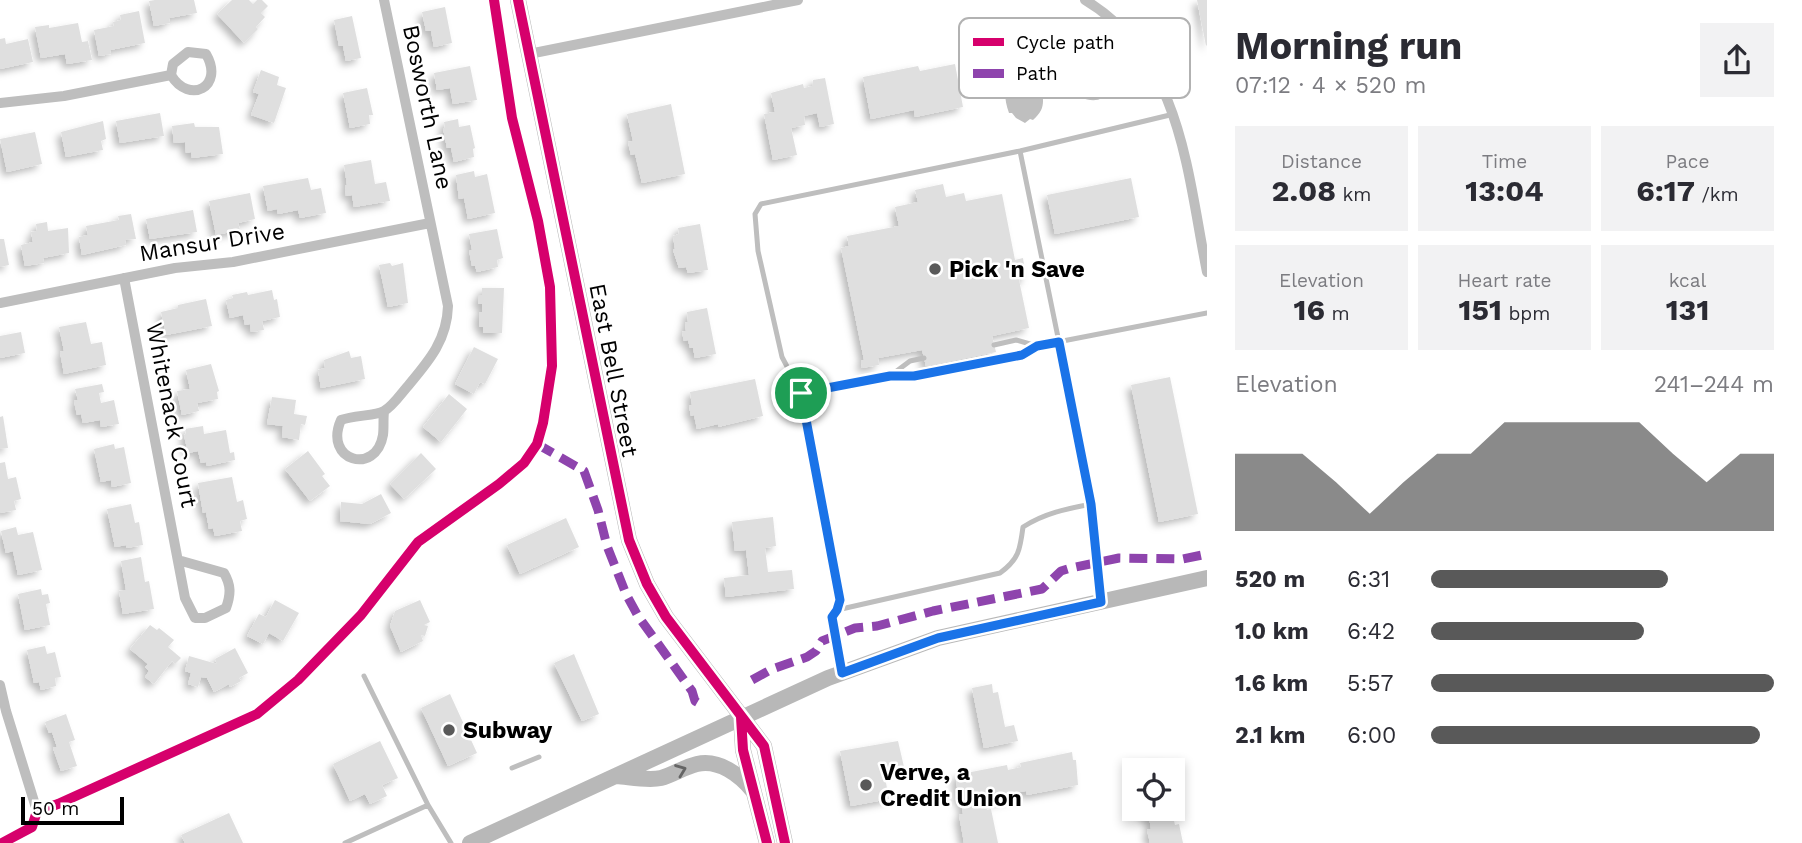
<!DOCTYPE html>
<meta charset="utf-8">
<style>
body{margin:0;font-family:"Work Sans",sans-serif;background:#f2f2f3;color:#2b2b33;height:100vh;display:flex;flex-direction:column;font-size:26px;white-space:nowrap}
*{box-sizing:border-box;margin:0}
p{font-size:23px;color:#7c7c81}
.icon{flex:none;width:38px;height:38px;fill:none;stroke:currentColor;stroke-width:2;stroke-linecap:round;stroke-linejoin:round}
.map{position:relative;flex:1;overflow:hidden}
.drawer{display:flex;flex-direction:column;background:#fff;width:595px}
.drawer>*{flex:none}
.buttons{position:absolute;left:1122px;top:758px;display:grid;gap:14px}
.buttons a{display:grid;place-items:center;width:63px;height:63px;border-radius:0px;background:#fff;box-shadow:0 4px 10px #0003;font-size:35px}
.scale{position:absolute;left:21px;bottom:18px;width:103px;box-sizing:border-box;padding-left:7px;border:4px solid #000;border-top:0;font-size:19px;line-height:24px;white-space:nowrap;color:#000;-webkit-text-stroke:5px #fff;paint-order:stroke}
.pin{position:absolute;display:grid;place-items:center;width:60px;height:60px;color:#fff;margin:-30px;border:4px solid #fff;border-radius:50%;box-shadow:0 2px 7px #0007}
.round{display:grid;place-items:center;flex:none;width:74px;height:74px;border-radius:0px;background:#f2f2f3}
.head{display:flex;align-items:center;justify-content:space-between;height:119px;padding:0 28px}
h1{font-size:38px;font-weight:700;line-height:52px}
.figures{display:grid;grid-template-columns:repeat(3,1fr);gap:10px;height:119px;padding:7px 28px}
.figures div{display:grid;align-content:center;border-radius:0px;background:#f2f2f3;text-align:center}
.figures b{font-size:30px;font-weight:700}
.figures small{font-size:19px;font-weight:400}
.figures p{font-size:19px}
.chart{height:196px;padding:14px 28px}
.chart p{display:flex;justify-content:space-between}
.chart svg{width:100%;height:126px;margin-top:7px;fill:#595959;opacity:.7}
ul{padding:0 28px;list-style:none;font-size:23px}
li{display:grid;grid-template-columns:112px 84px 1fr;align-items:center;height:52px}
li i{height:18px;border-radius:9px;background:#595959}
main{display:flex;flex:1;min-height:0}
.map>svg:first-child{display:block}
</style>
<main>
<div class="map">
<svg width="1207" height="843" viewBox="0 0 1207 843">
<defs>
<filter id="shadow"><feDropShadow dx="-4.5" dy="4.5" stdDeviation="3.5" flood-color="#0004"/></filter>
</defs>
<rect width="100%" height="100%" fill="#fff"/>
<path fill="#bfbfbf" d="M1036 57C1046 58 1053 63 1062 67 1078 73 1107 69 1112 89 1092 117 1068 84 1045 83L1042 90C1044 104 1044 110 1033 120L1030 119 1025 123 1016 118 1012 113H1009C1003 97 1003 77 1014 63Z"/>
<path fill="#dfdfdf" filter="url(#shadow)" d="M155 0H194L197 13 169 18 170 23 154 26 149 1Z
M232 0H249L253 4 257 0H262L268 6 261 13 265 17 256 27 258 29 244 43 217 14Z
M1197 0H1207V45L1206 46Z
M445 7 452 43 434 47 431 31H426L422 12Z
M139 11 145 43 110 50 111 54 99 56 94 30 114 26 113 22 121 20 120 15Z
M352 16 361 58 346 61 343 46H339L334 20Z
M78 23 82 42 88 41 92 60 67 64 65 54 41 58 35 27 49 25V28Z
M5 38 6 44 28 39 33 62 0 69V39Z
M955 64 963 107 915 117 914 110 871 119 863 77 918 66 920 71Z
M470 66 477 100 453 104 450 88 437 90 434 73Z
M261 70 279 77 277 85 286 88 274 123 251 115 259 94 253 92Z
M825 78 834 124 820 127 817 113 804 116 805 125 791 128 797 155 773 160 764 114 775 112 771 93 803 84 804 88 812 86 813 80Z
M367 88 373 115H369L370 124 350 128 343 93Z
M671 104 685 174 642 183 635 154 631 155 628 142 633 141 627 114Z
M160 113 164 136 120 143 116 121Z
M458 119 459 127 470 125 475 148 473 149 474 157 454 162 451 148H447L443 128H445L444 122Z
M103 121 106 139 101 141 103 150 66 157 61 132Z
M194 123 195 127H219L223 154 192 158 191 152 186 153 185 142 174 143 172 126Z
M35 132 42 164 7 172 0 139Z
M371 160 375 184 386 182 390 201 354 207 352 195 346 196 345 186 347 185 344 165Z
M474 171 475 177 487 174 495 213 468 219 464 198 459 199 456 175Z
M308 178 311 190 321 188 326 213 300 218 298 210 278 214 277 209 268 211 263 186Z
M1131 178 1139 217 1055 234 1047 195Z
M943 184 946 197 964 193 966 201 1002 194 1015 260 1023 258 1026 278 1019 280 1029 328 992 336 996 352 926 366 922 350 878 358 879 365 862 368 861 361 864 360 841 248 849 246 847 236 899 226 895 207 918 202 915 190Z
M250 193 255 219 238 223 240 230 216 235 209 201Z
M193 210 197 232 150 239 146 219Z
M131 214 136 239 125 240 126 245 82 255 79 237 88 235 86 226 119 220 118 216Z
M47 222 48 231 68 228 69 253 43 258 44 263 25 266 21 245 33 242 31 232 37 231 36 224Z
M700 224 708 270 688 273 686 267 679 268 673 250 675 249 673 236 679 234 678 228Z
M497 229 503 258 497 260 498 267 477 272 475 266H472L469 250H472L469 234Z
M0 239H4L9 265 0 267Z
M390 263 392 266 403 263 408 303 388 307 379 265Z
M482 288H504L502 333H483V327H479V312H482V304H478V295H482Z
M272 290 274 300 277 299 280 317 262 321 264 330 251 332 250 324 245 325 243 315 230 318 226 300 233 298 232 295 247 292 248 295Z
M206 299 212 326 166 335 161 312 178 308V305Z
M707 308 716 354 695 358 693 348H690L688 340 684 341 682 332 686 331 685 323 688 322 687 312Z
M86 322 91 344 102 342 106 365 64 374 60 352 64 351 59 327Z
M21 332 25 353 0 358V336Z
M474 347 498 359 485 384 480 382 474 394 455 384Z
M349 351 351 358 361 356 365 379 321 388 318 370 325 368 324 360Z
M211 364 219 391 217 392 218 399 197 403 199 411 182 415 177 391 190 389 186 370Z
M1170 377 1198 514 1159 522 1131 385Z
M755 379 763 416 718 427V424L697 429 694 415 691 416 689 406 692 405 690 392Z
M102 384 104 392 99 393 101 403 114 400 119 424 101 427 100 420 83 423 81 414 77 415 74 401 78 400 75 389Z
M449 394 467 409 441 442 423 427Z
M272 397 296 400 294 414 307 416 305 425 301 424 299 440 282 437 283 426 267 424Z
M3 416 8 448 0 449V417Z
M203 426 204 434 226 430 230 453 234 452 235 460 207 466 206 462 201 463 198 451 188 453 184 435 186 434 185 429Z
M114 444 115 449 124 447 131 483 112 487 111 480 101 482 94 449Z
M308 451 325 474 322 476 330 486 310 501 285 469Z
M421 453 436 469 404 499 390 484Z
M5 462 8 479 16 477 21 499 14 501 16 510 0 513V463Z
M232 477 237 502 243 500 247 519 240 521 242 531 215 536 213 528 209 529 206 512 203 513 198 483Z
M381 494 391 513 370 524 340 521 341 502 362 504Z
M131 504 135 523 139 522 143 545 127 548 126 545 115 547 107 509Z
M773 517 776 546 765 548 768 572 792 570 794 589 726 597 724 578 749 575 746 550 735 551 732 522Z
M566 518 579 547 520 574 507 545Z
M16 527 18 535 33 532 42 570 18 575 13 551 6 553 1 531Z
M141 557 145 582 149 581 154 609 123 614 119 591 126 590 121 561Z
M41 589 42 595 48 594 50 603 46 604 50 625 25 630 18 594Z
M275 600 299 613 283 641 269 633 263 644 247 636 259 614 266 617Z
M420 600 430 622 424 625 428 626 425 636 421 635 423 641 401 652 390 626 395 611Z
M150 625 157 630 159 628 174 640 168 647 181 658 175 664 172 661 154 684 145 677 149 671 145 667 148 664 130 649Z
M45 646 47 654 55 652 61 677 55 678 56 686 41 690 39 682 34 683 27 650Z
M235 648 248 673 239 678 241 681 230 687 229 684 214 692 207 678 201 677 198 687 188 684 191 673 185 671 189 656 217 664 215 659Z
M574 654 599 714 582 721 554 663Z
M992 684 993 693 998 692 1005 727 1014 725 1018 741 984 748 972 688Z
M450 694 477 753 448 766 421 708Z
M66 714 75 740 69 742 77 766 61 771 53 748 57 747 52 732 49 733 45 722Z
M380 741 398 778 382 785 387 796 370 804 365 794 350 801 333 764Z
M898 741 904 767 884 772 889 799 851 806 840 751Z
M1072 752 1073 760H1076L1078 785 1027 795 1026 791 1013 793 1014 798 985 804 987 810 991 809 998 843H964L959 815 963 814 961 800H958L956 775 1007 765 1008 770 1021 767 1020 763Z
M1158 759V761L1166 759 1168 770H1134V766L1141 764V762Z
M1172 796 1177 811 1172 812 1175 825 1179 824 1183 843H1150L1147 830 1151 829 1149 817H1144L1142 808H1172Z
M229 813 243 843H185L181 835Z"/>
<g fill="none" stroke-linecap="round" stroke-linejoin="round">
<path stroke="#bebebe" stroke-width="5" d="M1020 151 1092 504 1100 599
M994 345 1016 340 1037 346
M890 376 910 361 924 358
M801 393 890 376H914L1022 355 1037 346 1207 313
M837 610 1000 573C1019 559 1020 550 1023 527 1045 513 1066 509 1092 504
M842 672 832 617 837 610 840 600 801 393 782 357 758 251 755 214 761 204 1020 151 1174 114
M512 768 539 757
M428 805 451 843
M345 843 428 805 364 676"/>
<path stroke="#bebebe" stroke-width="10" d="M1085 0C1182 58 1187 173 1207 272
M188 52 206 54C225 87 189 105 171 75L173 64Z
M529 54 798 0
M0 103 64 96 171 75
M124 278 185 598 195 618H205L226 608C231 594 231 585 224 573L178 560
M0 303 175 268 233 262 430 223
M384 412C383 419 384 427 383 435 376 476 323 461 341 420 354 415 376 416 384 411 392 407 401 394 407 387 428 362 447 341 448 306L384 0
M0 685 6 711 37 811 32 827 2 843"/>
<path stroke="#b8b8b8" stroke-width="16" d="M518 0 629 540 647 584 666 617 764 746 785 843
M741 717 743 750 767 843
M617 776C630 777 648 781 661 778 673 775 684 767 697 764 719 759 740 775 753 791
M470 843 828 678 938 638 1207 578"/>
<path stroke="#8e44ad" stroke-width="9" stroke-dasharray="18 9" stroke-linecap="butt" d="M537 444 584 471 598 510 607 546 626 594 638 616 692 691 695 701 702 705
M752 680 772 669 807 657 816 651 822 641 855 628 877 626 933 611 1042 589 1061 571 1071 568 1119 558 1183 559 1207 554"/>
<g stroke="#fff" stroke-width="15">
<path id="cycleway" d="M518 0 629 540 647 584 666 617 764 746 785 843
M741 717 743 750 767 843
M2 843 32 827 37 811 58 804 257 714 298 680 361 615 418 542 499 484 524 463 537 444 543 423 552 366 550 287 538 221 512 118 494 0"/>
</g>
<use href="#cycleway" stroke="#d6006c" stroke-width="10"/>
</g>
<defs><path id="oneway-chevron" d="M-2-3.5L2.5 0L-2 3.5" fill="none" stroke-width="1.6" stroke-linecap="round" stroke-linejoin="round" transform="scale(1.75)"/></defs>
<use stroke="#656565" href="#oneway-chevron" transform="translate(681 770) rotate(-21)"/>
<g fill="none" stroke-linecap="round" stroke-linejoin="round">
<g stroke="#fff" stroke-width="14">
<path id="route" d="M1059 342 1091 504 1101 602 938 638 842 673 832 617 837 610 840 600 801 393 890 376H914L1022 355 1037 346Z"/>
</g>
<use href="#route" stroke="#1a73e8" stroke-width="9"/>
</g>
<g fill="#595959" stroke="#fff" stroke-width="2.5">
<circle cx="935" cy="269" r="7"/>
<circle cx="449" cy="730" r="7"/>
<circle cx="866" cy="785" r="7"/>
</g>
<g text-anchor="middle" stroke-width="5" stroke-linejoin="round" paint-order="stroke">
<g font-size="23" fill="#000" stroke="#fff">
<text transform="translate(428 107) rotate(78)" y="8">Bosworth Lane</text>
<text transform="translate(212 242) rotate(-9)" y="8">Mansur Drive</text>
<text transform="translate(614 370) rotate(79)" y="8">East Bell Street</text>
<text transform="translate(172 415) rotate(79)" y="8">Whitenack Court</text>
</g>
<g font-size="23" font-weight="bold" fill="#000" stroke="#fff" text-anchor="start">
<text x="949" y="277">Pick 'n Save</text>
<text x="463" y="738">Subway</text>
<text x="880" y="780">Verve, a<tspan x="880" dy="26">Credit Union</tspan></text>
</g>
</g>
<rect x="959" y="18" width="231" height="80" rx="10" fill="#fff" stroke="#b2b2b2" stroke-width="2"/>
<rect x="973" y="38" width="31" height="8" fill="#d6006c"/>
<rect x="973" y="69" width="31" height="9" fill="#8e44ad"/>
<g font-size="19" fill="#000">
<text x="1016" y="49">Cycle path</text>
<text x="1016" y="80">Path</text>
</g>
</svg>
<div class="buttons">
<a><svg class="icon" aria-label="locate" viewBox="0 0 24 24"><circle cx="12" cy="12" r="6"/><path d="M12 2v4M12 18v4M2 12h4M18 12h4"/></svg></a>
</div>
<div class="scale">50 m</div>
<div class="pin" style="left:801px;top:393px;background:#1e9e55"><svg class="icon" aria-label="arrive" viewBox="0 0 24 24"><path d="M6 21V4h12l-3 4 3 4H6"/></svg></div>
</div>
<section class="drawer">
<div class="head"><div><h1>Morning run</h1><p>07:12 · 4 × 520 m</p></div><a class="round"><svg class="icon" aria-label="share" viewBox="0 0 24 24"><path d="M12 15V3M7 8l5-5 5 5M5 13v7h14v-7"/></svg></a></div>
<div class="figures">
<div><p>Distance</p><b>2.08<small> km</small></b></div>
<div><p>Time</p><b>13:04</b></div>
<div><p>Pace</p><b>6:17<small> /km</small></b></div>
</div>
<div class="figures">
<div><p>Elevation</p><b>16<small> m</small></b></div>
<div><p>Heart rate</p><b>151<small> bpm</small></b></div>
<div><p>kcal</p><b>131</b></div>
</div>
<div class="chart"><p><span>Elevation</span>241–244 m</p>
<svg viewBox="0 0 160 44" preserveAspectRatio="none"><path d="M0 44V17L10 17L20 17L30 27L40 38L50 27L60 17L70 17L80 6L90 6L100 6L110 6L120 6L130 17L140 27L150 17L160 17V44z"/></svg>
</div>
<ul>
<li><b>520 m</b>6:31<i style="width:69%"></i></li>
<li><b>1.0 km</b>6:42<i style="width:62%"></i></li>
<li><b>1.6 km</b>5:57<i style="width:100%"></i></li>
<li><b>2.1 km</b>6:00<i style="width:96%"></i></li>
</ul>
</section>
</main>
